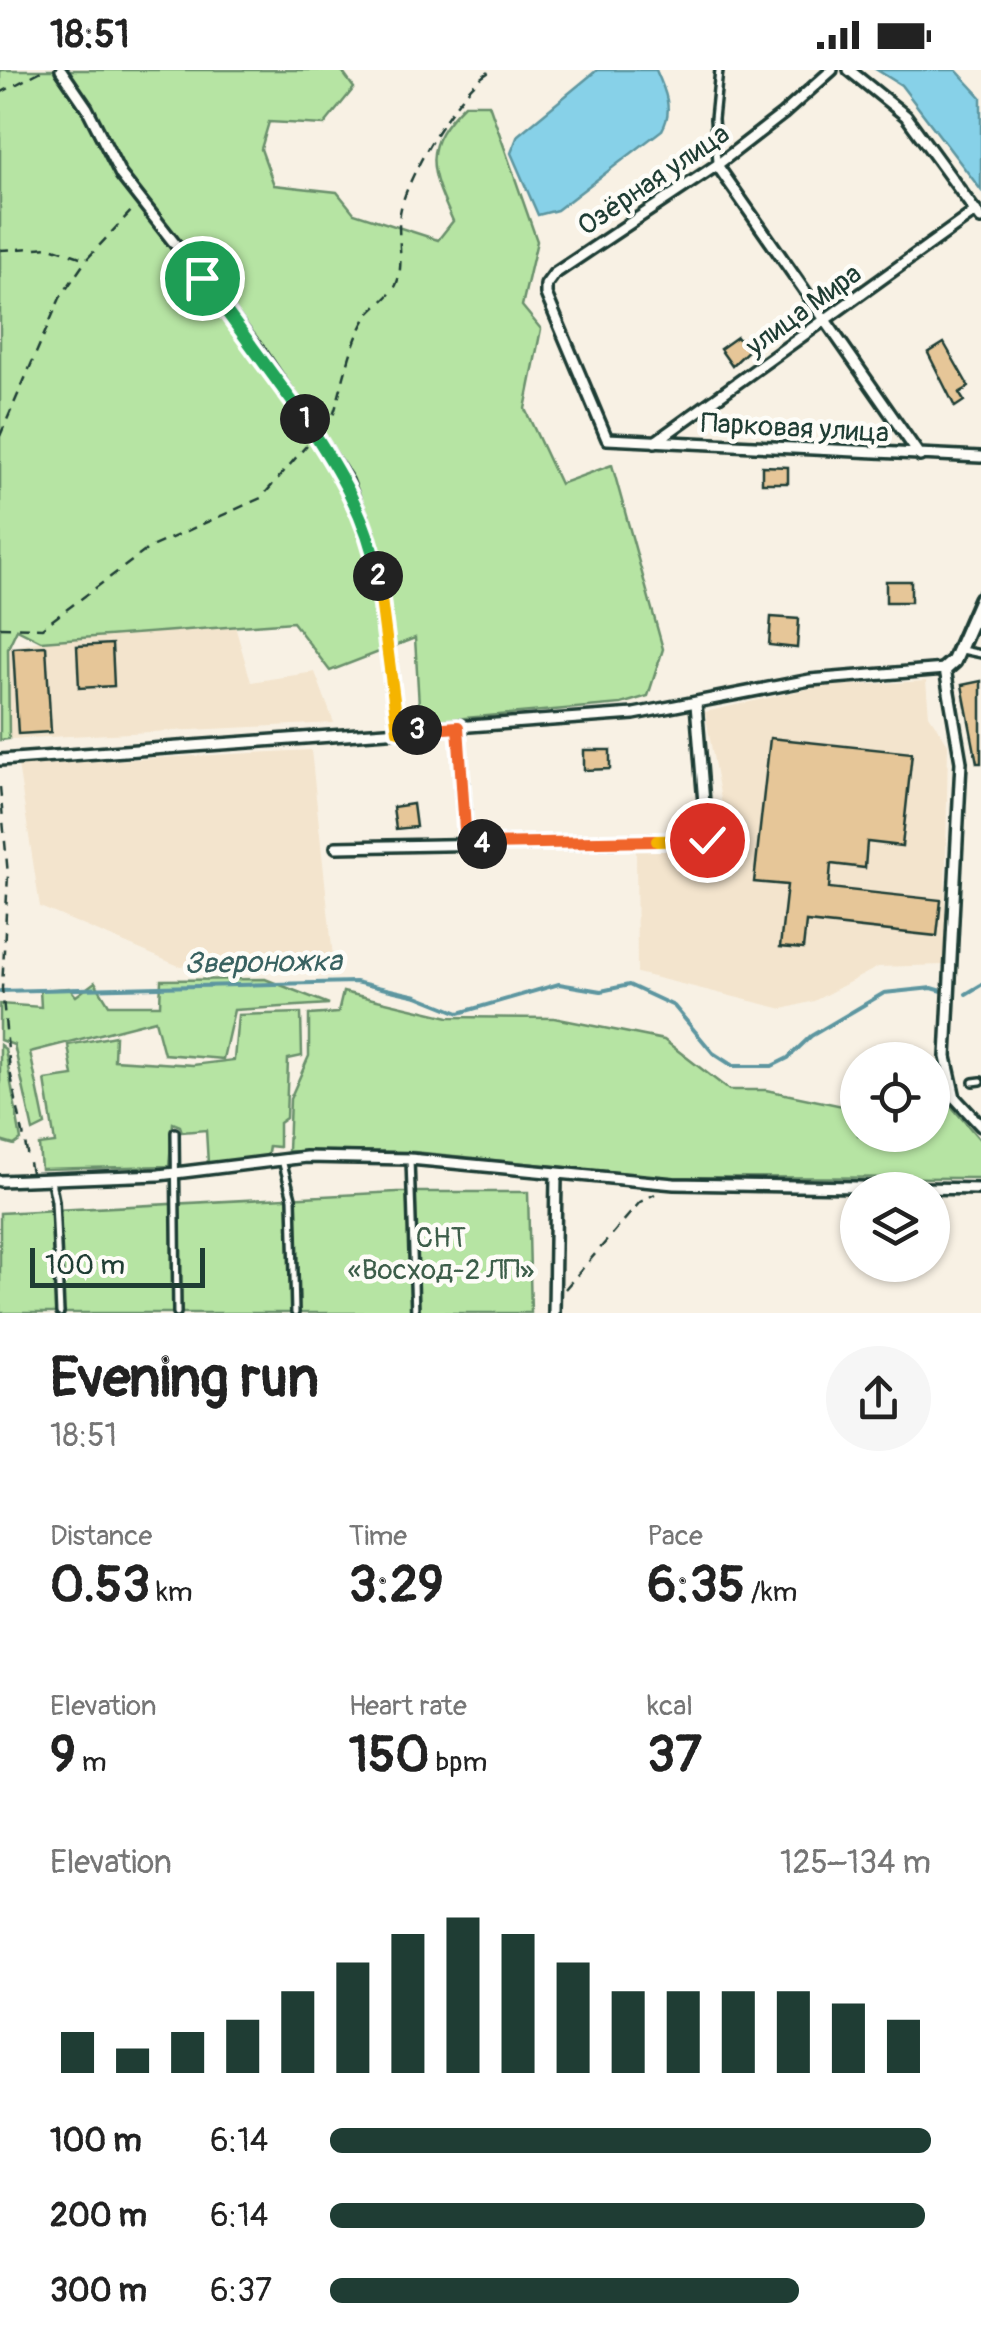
<!DOCTYPE html>
<meta charset="utf-8">
<style>
body{margin:0;font-family:Pangolin,sans-serif;background:#f6f6f6;color:#222;height:100vh;display:flex;flex-direction:column;font-size:38px;white-space:nowrap}
*{box-sizing:border-box;margin:0}
p{font-size:32px;color:#767676}
.icon{flex:none;width:55px;height:55px;fill:none;stroke:currentColor;stroke-width:2;stroke-linecap:round;stroke-linejoin:round}
.map{position:relative;height:1243px;overflow:hidden}
.panel{display:flex;flex-direction:column;background:#fff;flex:1}
.panel>*{flex:none}
.controls{position:absolute;left:840px;top:972px;display:grid;gap:20px}
.controls a{display:grid;place-items:center;width:110px;height:110px;border-radius:50%;background:#fff;box-shadow:0 2px 8px #0004;font-size:50px}
.scale{position:absolute;left:30px;bottom:25px;width:175px;box-sizing:border-box;padding-left:10px;border:5px solid #1f3d34;border-top:0;font-size:28px;line-height:35px;white-space:nowrap;color:#1f3d34;-webkit-text-stroke:8px #fdfcf7;paint-order:stroke}
.pin{position:absolute;display:grid;place-items:center;width:85px;height:85px;color:#fff;margin:-42px;border:5px solid #fff;border-radius:50%;box-shadow:0 2px 10px #0007}
.km{position:absolute;width:50px;height:50px;margin:-25px;border-radius:50%;background:#222;color:#fff;font-size:28px;line-height:50px;text-align:center}
.round{display:grid;place-items:center;flex:none;width:105px;height:105px;border-radius:52px;background:#f6f6f6}
.head{display:flex;align-items:center;justify-content:space-between;height:170px;padding:0 50px}
h1{font-size:55px;font-weight:700;line-height:75px}
.stats{display:grid;grid-template-columns:repeat(3,1fr);gap:15px;height:170px;padding:10px 50px}
.stats div{display:grid;align-content:center}
.stats b{font-size:50px;font-weight:700}
.stats small{font-size:28px;font-weight:400}
.stats p{font-size:28px}
.chart{height:280px;padding:20px 50px}
.chart p{display:flex;justify-content:space-between}
.chart svg{width:100%;height:180px;margin-top:10px;stroke:#1f3d34;stroke-width:6}
ul{padding:0 50px;list-style:none;font-size:32px}
li{display:grid;grid-template-columns:160px 120px 1fr;align-items:center;height:75px}
li i{height:25px;border-radius:12px;background:#1f3d34}
.status{display:flex;justify-content:space-between;align-items:center;height:70px;padding:0 50px;background:#fff;direction:ltr}
.status svg{height:28px;fill:currentColor}
.map>svg:first-child{display:block}
</style>
<div class="status"><b>18:51</b><svg viewBox="0 0 49 12"><path d="M0 12V9h3v3zM5 12V6h3v6zM10 12V3h3v9zM15 12V0h3v12zM26 1h20v11H26zM47 4h2v5h-2z"/></svg></div>
<div class="map">
<svg width="981" height="1243" viewBox="0 0 981 1243">
<rect width="100%" height="100%" fill="#f8f1e4"/>
<filter id="ink" filterUnits="userSpaceOnUse"><feTurbulence type="fractalNoise" baseFrequency=".01" numOctaves="2"/><feDisplacementMap in="SourceGraphic" scale="20" xChannelSelector="R" yChannelSelector="G"/><feConvolveMatrix kernelMatrix="1 2 1 2 8 2 1 2 1" color-interpolation-filters="sRGB"/></filter>
<g filter="url(#ink)">
<path fill="#f3e4cd" d="M235 556 251 612 315 602 334 653 9 669 8 578 41 571Z
M926 611 929 645 948 674 944 895 878 897 814 931 783 939 637 903 636 778 716 777 729 773 705 642 816 617Z
M311 680 333 887 179 896 40 837 18 695Z"/>
<path fill="#b6e4a3" stroke="#6a906c" stroke-width="2.5" d="M0 0H341L354 18 324 55 269 52 261 79 274 115 337 122 354 143 438 170 453 151C429 98 421 77 465 34H489L537 171 522 236 541 259 525 339 560 414 612 395 663 579 648 626 621 634 420 652 415 568 330 601 293 552 41 571 17 559 8 578 9 669 0 670Z
M265 909 329 934 234 940 223 989 164 984 155 950 30 982 45 1055 33 1061 14 975 0 970V934L41 937 40 920 69 918 76 926 95 912 109 935H160L161 910Z
M343 922 449 947 554 948 664 970 729 1020H766L857 1039 858 1065H932L933 1015 981 1071V1108L664 1107 414 1082 288 1081 290 1029 309 986V945L338 943Z
M301 943 302 986 288 989 286 1048 279 1053V1077L269 1076 267 1088 208 1094 206 1060 182 1062 180 1056 173 1053 169 1096 41 1099 39 1075 55 1073 45 1010 73 1006 68 975 115 966 114 990 193 995 234 990 238 945Z
M0 975 5 979 21 1070 14 1075 0 1071Z
M397 1122H528L531 1243H0V1143Z"/>
<path fill="#87d1e8" stroke="#5d96a0" stroke-width="2.5" d="M597 0H656C665 20 674 40 662 60L557 140 538 145 511 83 518 65Z
M877 0H956L981 27V120L901 15Z"/>
<g fill="none" stroke-linecap="round" stroke-linejoin="round">
<path stroke="#5d96a0" stroke-width="4" d="M0 921 355 912 417 926 459 943 559 914 601 921 629 915 674 936 713 983 733 996H772L788 988 811 966 884 923 932 918 946 922
M966 924 981 915"/>
</g>
<path fill="#e6c698" stroke="#1f3d34" stroke-width="2.5" d="M737 267 740 271 746 267 752 277 732 296 720 279Z
M944 273 969 317 959 323 964 331 955 337 928 283Z
M762 396 788 397V413H762Z
M886 511H911V532H886Z
M771 547 799 549 797 578 769 575Z
M112 574 114 616 79 618 77 576Z
M46 576 51 662 18 664 13 578Z
M981 611V693H977L962 615Z
M770 668 912 683 902 776 867 772 865 798 831 794 829 818 941 830 937 866 806 852 803 879 780 877 787 815 754 812Z
M584 680H610V699L584 700Z
M413 734 416 757 396 759 393 737Z"/>
<g fill="none" stroke-linecap="round" stroke-linejoin="round">
<g stroke="#1f3d34" stroke-width="12">
<path id="lane" d="M717 92 714 49 719 0
M962 580 981 584
M973 1012 981 1011
M175 1062 177 1243
M410 1089 415 1243
M282 1090 292 1128 295 1243
M51 1111 55 1131 60 1243"/>
</g>
<g stroke="#1f3d34" stroke-width="16">
<path id="street" d="M61 0 87 38 121 105 262 285 347 411 368 465 377 502 398 661
M832 0 783 44 717 95 554 204 546 215V224L607 369 981 387
M849 0 906 46 981 149
M717 95 920 386
M655 372 976 141
M458 657 467 775
M0 690 634 644 810 610 945 599 961 692 946 987 955 1028 981 1056
M336 777 707 770 696 634
M0 1111 159 1105 306 1087 410 1089 674 1114 981 1119
M554 1243 556 1106"/>
</g>
<g stroke="#1f3d34" stroke-width="20">
<path id="secondary" d="M945 599 954 591 981 529"/>
</g>
<path stroke="#1f3d34" stroke-width="2.5" stroke-dasharray="10 8" stroke-linecap="butt" d="M0 23 43 0
M0 180 51 177 86 189
M322 358 333 346C343 316 349 277 365 250 372 237 389 229 396 215 406 193 395 162 401 138 409 103 460 15 493 0
M0 366 60 228 87 189 133 139
M0 557 42 558 149 478 261 428 307 375
M0 717 8 805 2 918 10 1001 31 1102
M565 1219 640 1132 655 1124"/>
<use href="#lane" stroke="#fdfcf7" stroke-width="5"/>
<use href="#street" stroke="#fdfcf7" stroke-width="9"/>
<use href="#secondary" stroke="#fdfcf7" stroke-width="12"/>
</g>
</g>
<g fill="none" stroke-linecap="round" stroke-linejoin="round" filter="url(#ink)">
<g stroke="#fff" stroke-width="20">
<path id="split-1" d="M202 208 305 349"/>
</g>
<g stroke="#fff" stroke-width="20">
<path id="split-2" d="M305 349C338 399 367 446 378 506"/>
</g>
<g stroke="#fff" stroke-width="20">
<path id="split-3" d="M378 506 398 661 417 660"/>
</g>
<g stroke="#fff" stroke-width="20">
<path id="split-4" d="M417 660 458 657 466 774H482"/>
</g>
<g stroke="#fff" stroke-width="20">
<path id="split-5" d="M482 774 657 771"/>
</g>
<g stroke="#fff" stroke-width="20">
<path id="split-6" d="M657 771 707 770"/>
</g>
<use href="#split-1" stroke="#22a559" stroke-width="12"/>
<use href="#split-2" stroke="#22a559" stroke-width="12"/>
<use href="#split-3" stroke="#f5b400" stroke-width="12"/>
<use href="#split-4" stroke="#f0652b" stroke-width="12"/>
<use href="#split-5" stroke="#f0652b" stroke-width="12"/>
<use href="#split-6" stroke="#f5b400" stroke-width="12"/>
</g>
<g text-anchor="middle" stroke-width="9" stroke-linejoin="round" paint-order="stroke">
<g font-size="28" fill="#1f3d34" stroke="#fdfcf7">
<text transform="translate(653 109) rotate(-34)" y="10">Озёрная улица</text>
<text transform="translate(803 239) rotate(-36)" y="10">улица Мира</text>
<text transform="translate(795 357) rotate(3)" y="10">Парковая улица</text>
</g>
<g font-size="28" fill="#3d5e4a" stroke="#fdfcf7">
<text x="441" y="1177">СНТ<tspan x="441" dy="32">«Восход-2 ЛП»</tspan></text>
</g>
<g font-size="30" font-style="italic" fill="#396261" stroke="#fdfcf7">
<text transform="translate(263 892) rotate(-1)" y="10">Звероножка</text>
</g>
</g>
</svg>
<div class="controls">
<a><svg class="icon" aria-label="locate" viewBox="0 0 24 24"><circle cx="12" cy="12" r="6"/><path d="M12 2v4M12 18v4M2 12h4M18 12h4"/></svg></a>
<a><svg class="icon" aria-label="layers" viewBox="0 0 24 24"><path d="M12 4l9 5-9 5-9-5zM3 14l9 5 9-5"/></svg></a>
</div>
<div class="scale">100 m</div>
<div class="pin" style="left:202px;top:208px;background:#1e9e55"><svg class="icon" aria-label="arrive" viewBox="0 0 24 24"><path d="M6 21V4h12l-3 4 3 4H6"/></svg></div>
<div class="pin" style="left:707px;top:770px;background:#d93025"><svg class="icon" aria-label="check" viewBox="0 0 24 24"><path d="M5 12l5 5 9-10"/></svg></div>
<b class="km" style="left:305px;top:349px">1</b>
<b class="km" style="left:378px;top:506px">2</b>
<b class="km" style="left:417px;top:660px">3</b>
<b class="km" style="left:482px;top:774px">4</b>
</div>
<section class="panel">
<div class="head"><div><h1>Evening run</h1><p>18:51</p></div><a class="round"><svg class="icon" aria-label="share" viewBox="0 0 24 24"><path d="M12 15V3M7 8l5-5 5 5M5 13v7h14v-7"/></svg></a></div>
<div class="stats">
<div><p>Distance</p><b>0.53<small> km</small></b></div>
<div><p>Time</p><b>3:29</b></div>
<div><p>Pace</p><b>6:35<small> /km</small></b></div>
</div>
<div class="stats">
<div><p>Elevation</p><b>9<small> m</small></b></div>
<div><p>Heart rate</p><b>150<small> bpm</small></b></div>
<div><p>kcal</p><b>37</b></div>
</div>
<div class="chart"><p><span>Elevation</span>125–134 m</p>
<svg viewBox="0 0 160 44" preserveAspectRatio="none"><path d="M5 44V34M15 44V38M25 44V34M35 44V31M45 44V24M55 44V17M65 44V10M75 44V6M85 44V10M95 44V17M105 44V24M115 44V24M125 44V24M135 44V24M145 44V27M155 44V31"/></svg>
</div>
<ul>
<li><b>100 m</b>6:14<i style="width:100%"></i></li>
<li><b>200 m</b>6:14<i style="width:99%"></i></li>
<li><b>300 m</b>6:37<i style="width:78%"></i></li>
</ul>
</section>
